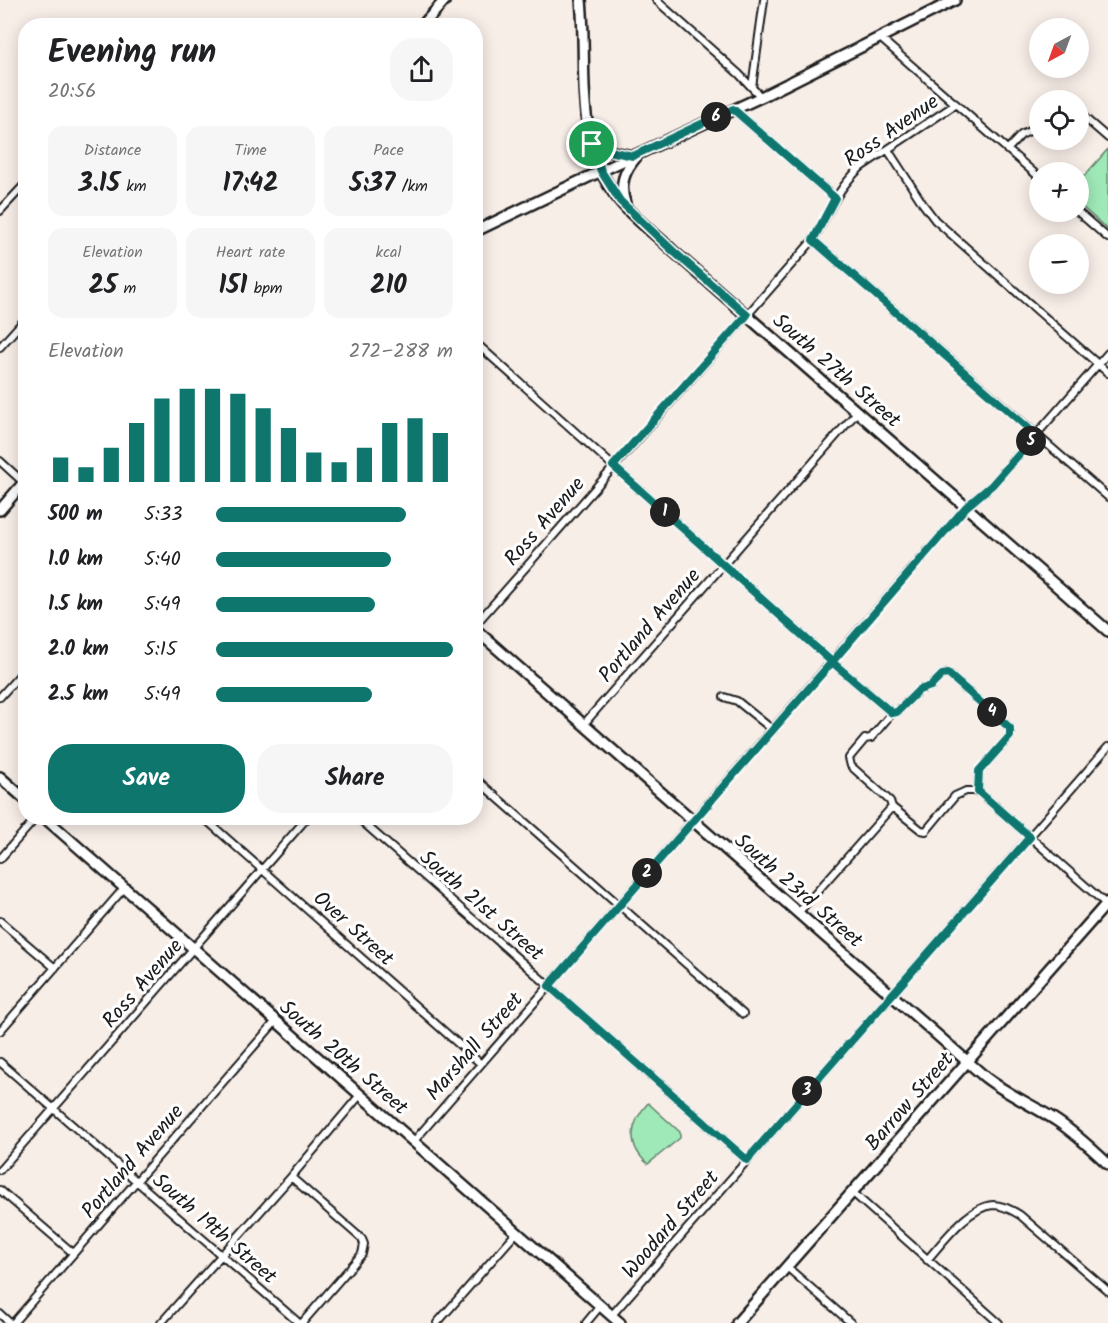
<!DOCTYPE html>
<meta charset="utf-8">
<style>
body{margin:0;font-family:Kalam,sans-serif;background:#f6f6f6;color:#202124;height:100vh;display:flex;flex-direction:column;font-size:22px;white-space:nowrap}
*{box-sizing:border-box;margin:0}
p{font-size:20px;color:#757577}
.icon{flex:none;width:33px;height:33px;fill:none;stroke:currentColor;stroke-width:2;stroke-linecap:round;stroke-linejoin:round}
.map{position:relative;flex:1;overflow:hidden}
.panel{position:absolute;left:18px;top:18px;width:465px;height:807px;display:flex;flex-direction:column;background:#fff;border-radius:24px;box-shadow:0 3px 15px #0003}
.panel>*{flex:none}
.needle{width:39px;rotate:221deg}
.fabs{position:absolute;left:1029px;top:18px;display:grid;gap:12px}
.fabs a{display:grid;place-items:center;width:60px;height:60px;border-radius:50%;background:#fff;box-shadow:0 3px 15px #0003;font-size:30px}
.pin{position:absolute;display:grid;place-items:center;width:51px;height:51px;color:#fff;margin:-26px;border:3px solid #fff;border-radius:50%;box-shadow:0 2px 6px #0007}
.km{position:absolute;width:30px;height:30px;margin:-15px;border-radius:50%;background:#222;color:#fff;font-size:16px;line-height:30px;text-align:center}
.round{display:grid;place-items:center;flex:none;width:63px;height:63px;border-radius:24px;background:#f6f6f6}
.summary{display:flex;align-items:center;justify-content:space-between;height:102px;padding:0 30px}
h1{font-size:33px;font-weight:800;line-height:45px}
.figures{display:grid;grid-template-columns:repeat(3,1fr);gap:9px;height:102px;padding:6px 30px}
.figures div{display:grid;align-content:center;border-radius:15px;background:#f6f6f6;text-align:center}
.figures b{font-size:26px;font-weight:800}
.figures small{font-size:16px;font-weight:400}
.figures p{font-size:16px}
.chart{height:168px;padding:12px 30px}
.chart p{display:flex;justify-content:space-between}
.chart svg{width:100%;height:108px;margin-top:6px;stroke:#0f766e;stroke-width:6}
.cta{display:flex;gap:12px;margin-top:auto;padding:12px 30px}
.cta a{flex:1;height:69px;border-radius:24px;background:#0f766e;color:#fff;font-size:24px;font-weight:800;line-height:69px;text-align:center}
.cta a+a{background:#f6f6f6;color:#202124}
ul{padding:0 30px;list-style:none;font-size:20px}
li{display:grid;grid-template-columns:96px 72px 1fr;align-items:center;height:45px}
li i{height:15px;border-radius:8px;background:#0f766e}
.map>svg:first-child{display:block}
</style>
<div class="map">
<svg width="1108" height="1323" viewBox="0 0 1108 1323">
<rect width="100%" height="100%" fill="#f8eee8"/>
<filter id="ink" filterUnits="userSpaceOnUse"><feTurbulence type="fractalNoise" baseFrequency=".0167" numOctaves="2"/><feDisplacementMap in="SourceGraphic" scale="12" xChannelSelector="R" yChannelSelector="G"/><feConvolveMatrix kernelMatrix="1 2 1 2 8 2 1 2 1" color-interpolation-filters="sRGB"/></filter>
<g filter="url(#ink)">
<path fill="#9fe9b8" stroke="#5e826a" stroke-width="1.5" d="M1108 149V230L1079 204 1078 183Z
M648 1103 680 1132V1138L648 1164C626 1145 630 1123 648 1103Z"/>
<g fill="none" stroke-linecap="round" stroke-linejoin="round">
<g stroke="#1c1c1c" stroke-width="10">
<path id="street" d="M656 0 739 74 761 97
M879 37 1040 178
M752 87 764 0
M733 109 835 198
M1078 112 1108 138
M888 150 923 204 935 220 1108 373
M1007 150 1021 135 1040 126
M0 211 26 183
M1078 212 1108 238
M813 240 1108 497
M476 343 832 662 892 713 897 712 919 690 931 686 942 675 948 674 1010 728V736L979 771 978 791
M0 347 26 318
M0 461 23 482
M476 624 813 240C830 211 836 190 861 167L956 104
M0 697 26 668
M724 697 737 701 773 730
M583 725 858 411
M476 779 743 1014
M892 807 921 830 926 831 955 796 966 791H978L1106 904
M204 818 481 1064
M358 818 747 1160
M0 859 36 818
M798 913 892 807 890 801 851 766 849 758 865 739 871 738 892 713
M0 921 55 968
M0 1031 125 887
M0 1062 299 1323
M414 1141 966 507 992 485 1108 353
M0 1170 307 818
M291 1177 362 1239 364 1244 362 1254 302 1323
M0 1190 73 1253
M852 1192 999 1323
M927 1260C943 1242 968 1207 993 1205 1003 1205 1012 1210 1020 1215L1108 1291
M787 1267 851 1323
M0 1314 10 1323
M612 1315 1108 747
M13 1323 276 1021
M161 1323 291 1177 360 1095
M437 1323 517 1232
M586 1323 601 1305"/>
</g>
<g stroke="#1c1c1c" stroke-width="14">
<path id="secondary" d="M581 0C588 68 572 142 619 200 634 219 656 234 673 251L1108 631
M422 26 445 0
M589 135 609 151 633 156
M625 203C619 184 624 171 637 156
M476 231 601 171 761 97 955 0
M0 510 26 480
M476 630 985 1077C1008 1095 1033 1105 1057 1121 1075 1133 1092 1149 1108 1164
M0 777 26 800
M45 818 620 1323
M737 1323 1108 902"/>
</g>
<use href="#street" stroke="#fff" stroke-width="6"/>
<use href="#secondary" stroke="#fff" stroke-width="9"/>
</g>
</g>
<g fill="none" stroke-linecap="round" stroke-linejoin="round" filter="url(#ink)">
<g stroke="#fff" stroke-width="12">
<path id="route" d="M592 144 601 171 620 201 673 251 747 315 613 466 832 662 549 986 747 1160 1030 837 978 791 979 771 1010 736V728L948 674 942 675 931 686 919 690 897 712 892 713 832 662 966 507 992 485 1036 435 813 240 835 198 733 109 633 156 609 151 589 135 592 144"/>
</g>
<use href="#route" stroke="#0f766e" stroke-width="8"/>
</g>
<g text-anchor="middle" stroke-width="6" stroke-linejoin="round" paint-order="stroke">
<g font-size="21" fill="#1c1c1c" stroke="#fff">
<text transform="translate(891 130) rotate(-35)" y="7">Ross Avenue</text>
<text transform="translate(837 370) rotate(41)" y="7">South 27th Street</text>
<text transform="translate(544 521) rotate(-49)" y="7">Ross Avenue</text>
<text transform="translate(649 625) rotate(-49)" y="7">Portland Avenue</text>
<text transform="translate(799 890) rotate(41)" y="7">South 23rd Street</text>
<text transform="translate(482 905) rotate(41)" y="7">South 21st Street</text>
<text transform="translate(354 928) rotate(42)" y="7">Over Street</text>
<text transform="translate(142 983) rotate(-49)" y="7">Ross Avenue</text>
<text transform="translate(474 1046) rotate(-49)" y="7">Marshall Street</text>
<text transform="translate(344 1057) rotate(41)" y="7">South 20th Street</text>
<text transform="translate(909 1101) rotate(-49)" y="7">Barrow Street</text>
<text transform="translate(132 1161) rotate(-49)" y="7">Portland Avenue</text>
<text transform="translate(670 1224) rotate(-49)" y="7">Woodard Street</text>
<text transform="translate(215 1228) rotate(41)" y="7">South 19th Street</text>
</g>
</g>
</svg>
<div class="fabs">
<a><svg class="needle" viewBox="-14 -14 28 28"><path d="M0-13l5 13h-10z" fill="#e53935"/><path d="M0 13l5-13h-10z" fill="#757577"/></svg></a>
<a><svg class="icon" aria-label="locate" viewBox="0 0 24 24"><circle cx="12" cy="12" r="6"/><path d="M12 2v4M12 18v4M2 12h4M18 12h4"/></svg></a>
<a>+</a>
<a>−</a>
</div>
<div class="pin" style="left:592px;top:144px;background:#1e9e55"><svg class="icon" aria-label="arrive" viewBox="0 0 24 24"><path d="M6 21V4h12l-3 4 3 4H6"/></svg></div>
<b class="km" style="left:665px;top:512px">1</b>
<b class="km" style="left:647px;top:873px">2</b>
<b class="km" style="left:807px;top:1091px">3</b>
<b class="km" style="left:992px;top:712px">4</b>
<b class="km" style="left:1031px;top:441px">5</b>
<b class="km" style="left:716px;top:117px">6</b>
<section class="panel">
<div class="summary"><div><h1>Evening run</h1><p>20:56</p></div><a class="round"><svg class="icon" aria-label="share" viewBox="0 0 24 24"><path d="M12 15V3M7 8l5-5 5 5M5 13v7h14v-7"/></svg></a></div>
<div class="figures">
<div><p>Distance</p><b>3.15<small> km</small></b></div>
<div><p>Time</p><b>17:42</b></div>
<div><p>Pace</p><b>5:37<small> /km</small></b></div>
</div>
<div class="figures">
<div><p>Elevation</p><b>25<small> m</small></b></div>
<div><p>Heart rate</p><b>151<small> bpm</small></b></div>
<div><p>kcal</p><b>210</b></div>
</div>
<div class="chart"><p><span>Elevation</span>272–288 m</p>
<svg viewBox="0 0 160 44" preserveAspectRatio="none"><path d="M5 44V34M15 44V38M25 44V30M35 44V20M45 44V10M55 44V6M65 44V6M75 44V8M85 44V14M95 44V22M105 44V32M115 44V36M125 44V30M135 44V20M145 44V18M155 44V24"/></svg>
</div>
<ul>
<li><b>500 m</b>5:33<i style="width:80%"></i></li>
<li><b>1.0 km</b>5:40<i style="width:74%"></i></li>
<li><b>1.5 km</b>5:49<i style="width:67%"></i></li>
<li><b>2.0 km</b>5:15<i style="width:100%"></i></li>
<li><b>2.5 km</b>5:49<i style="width:66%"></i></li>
</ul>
<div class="cta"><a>Save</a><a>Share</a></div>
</section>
</div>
